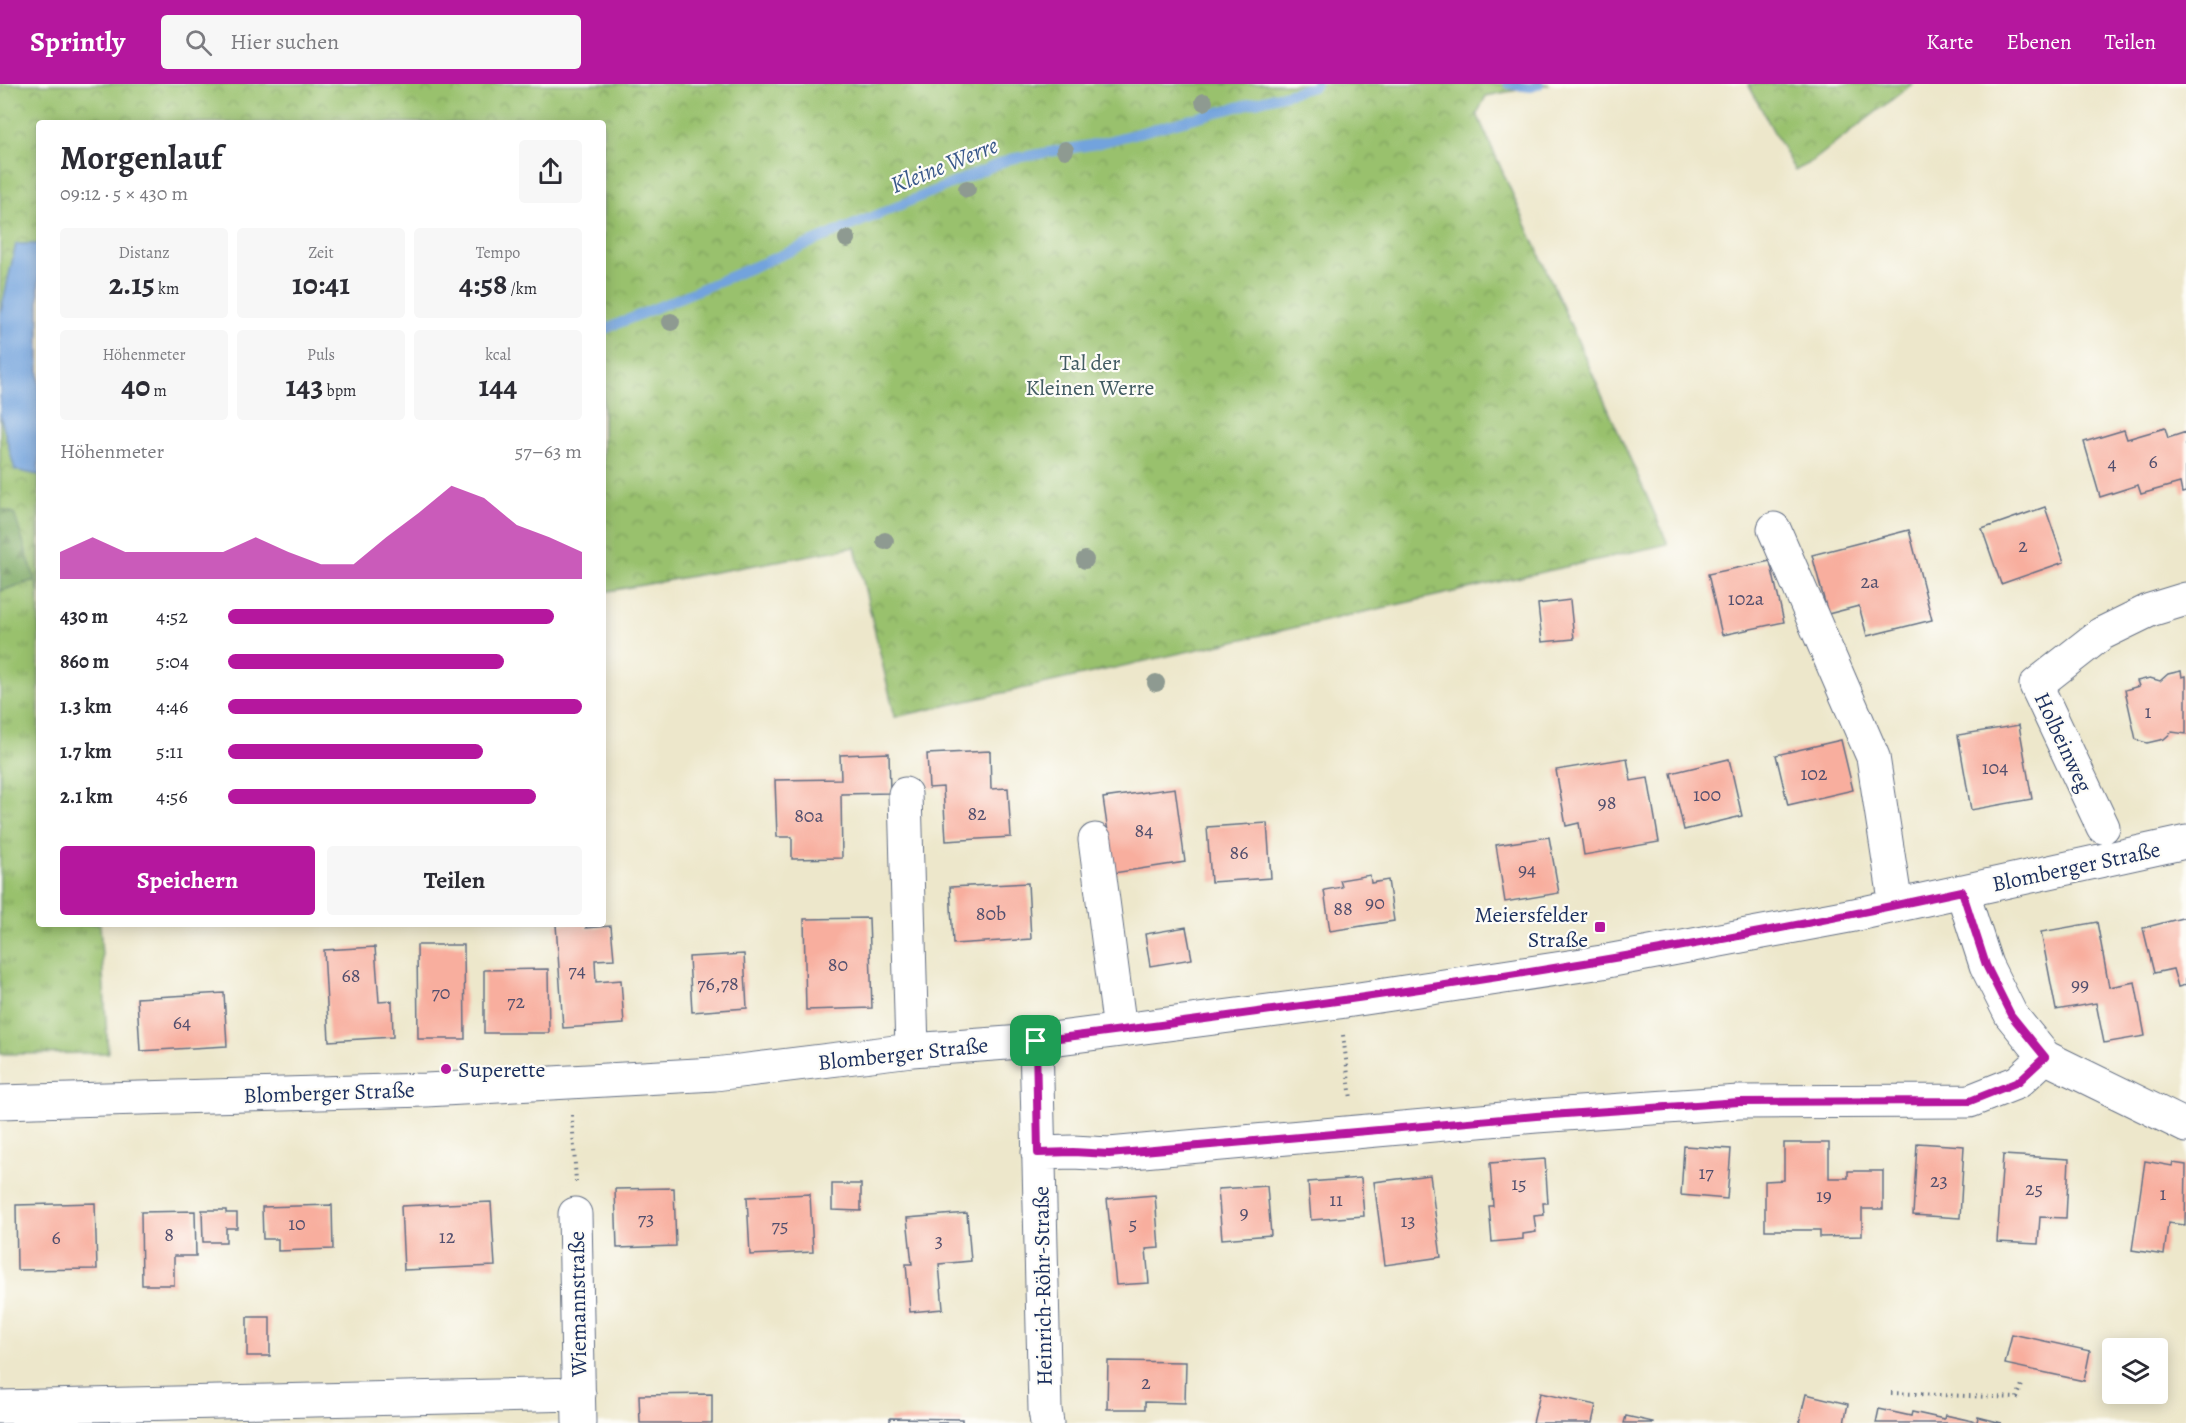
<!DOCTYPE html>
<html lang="de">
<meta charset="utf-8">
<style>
body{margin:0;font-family:Alegreya,serif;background:#f7f7f7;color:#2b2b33;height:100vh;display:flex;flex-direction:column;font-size:22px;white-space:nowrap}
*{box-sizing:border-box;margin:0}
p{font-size:20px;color:#7c7c81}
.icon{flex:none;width:33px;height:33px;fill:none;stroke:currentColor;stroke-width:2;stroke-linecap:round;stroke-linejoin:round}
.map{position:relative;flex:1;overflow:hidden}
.drawer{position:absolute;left:36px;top:36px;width:570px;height:807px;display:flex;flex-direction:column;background:#fff;border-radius:6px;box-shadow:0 3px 15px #0003}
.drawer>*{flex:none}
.fabs{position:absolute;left:2102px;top:1254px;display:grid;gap:12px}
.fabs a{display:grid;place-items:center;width:66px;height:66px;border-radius:6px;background:#fff;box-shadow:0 3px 15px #0003;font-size:30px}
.pin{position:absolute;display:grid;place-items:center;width:51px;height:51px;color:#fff;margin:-26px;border-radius:12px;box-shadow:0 3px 9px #0006}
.round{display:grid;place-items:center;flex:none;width:63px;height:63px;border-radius:6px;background:#f7f7f7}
.summary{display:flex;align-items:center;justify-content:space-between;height:102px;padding:0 24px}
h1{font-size:33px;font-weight:600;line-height:45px}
.figures{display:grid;grid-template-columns:repeat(3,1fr);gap:9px;height:102px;padding:6px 24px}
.figures div{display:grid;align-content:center;border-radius:6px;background:#f7f7f7;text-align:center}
.figures b{font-size:30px;font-weight:600}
.figures small{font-size:16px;font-weight:400}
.figures p{font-size:16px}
.chart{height:168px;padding:12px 24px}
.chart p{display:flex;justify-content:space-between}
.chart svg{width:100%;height:108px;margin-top:6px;fill:#b5179e;opacity:.7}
.primary-button{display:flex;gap:12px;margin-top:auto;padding:12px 24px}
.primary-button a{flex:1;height:69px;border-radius:6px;background:#b5179e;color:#fff;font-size:24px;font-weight:600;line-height:69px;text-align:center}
.primary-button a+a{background:#f7f7f7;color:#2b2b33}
ul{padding:0 24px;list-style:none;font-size:20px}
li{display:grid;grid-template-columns:96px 72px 1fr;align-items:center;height:45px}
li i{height:15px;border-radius:8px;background:#b5179e}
header{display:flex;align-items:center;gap:36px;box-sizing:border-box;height:84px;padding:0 30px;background:#b5179e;color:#fff}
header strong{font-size:28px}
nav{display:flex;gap:33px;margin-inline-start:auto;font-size:21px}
.search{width:420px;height:54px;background:#f7f7f7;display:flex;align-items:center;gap:15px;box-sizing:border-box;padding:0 21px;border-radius:6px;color:#7c7c81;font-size:22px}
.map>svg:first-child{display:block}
</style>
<header>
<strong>Sprintly</strong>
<div class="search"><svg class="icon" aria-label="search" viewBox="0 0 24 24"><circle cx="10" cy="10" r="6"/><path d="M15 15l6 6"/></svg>Hier suchen</div>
<nav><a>Karte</a><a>Ebenen</a><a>Teilen</a></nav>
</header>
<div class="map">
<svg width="2186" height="1339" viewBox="0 0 2186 1339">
<defs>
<pattern id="grass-tufts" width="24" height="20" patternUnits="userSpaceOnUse" patternTransform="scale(1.5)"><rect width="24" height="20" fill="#99c16d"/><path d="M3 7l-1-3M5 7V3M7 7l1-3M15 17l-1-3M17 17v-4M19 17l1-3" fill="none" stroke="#7c9d5d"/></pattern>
<pattern id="forest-firs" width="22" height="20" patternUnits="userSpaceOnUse" patternTransform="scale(1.5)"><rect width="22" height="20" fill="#7aa760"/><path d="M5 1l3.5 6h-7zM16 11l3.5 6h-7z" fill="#638852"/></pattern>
<pattern id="park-crowns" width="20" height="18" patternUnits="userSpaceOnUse" patternTransform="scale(1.5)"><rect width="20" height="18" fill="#99c16d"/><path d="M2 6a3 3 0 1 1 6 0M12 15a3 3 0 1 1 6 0" fill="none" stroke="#7c9d5d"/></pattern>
</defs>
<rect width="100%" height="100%" fill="#fdfcf7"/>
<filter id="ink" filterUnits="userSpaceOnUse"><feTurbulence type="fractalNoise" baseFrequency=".0167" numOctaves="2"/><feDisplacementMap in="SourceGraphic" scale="12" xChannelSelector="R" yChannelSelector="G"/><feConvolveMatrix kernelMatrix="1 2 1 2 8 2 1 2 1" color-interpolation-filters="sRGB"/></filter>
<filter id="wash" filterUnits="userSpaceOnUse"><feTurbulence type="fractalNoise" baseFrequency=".008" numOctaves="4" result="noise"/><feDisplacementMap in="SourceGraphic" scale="24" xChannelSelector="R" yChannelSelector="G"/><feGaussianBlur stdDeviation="1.35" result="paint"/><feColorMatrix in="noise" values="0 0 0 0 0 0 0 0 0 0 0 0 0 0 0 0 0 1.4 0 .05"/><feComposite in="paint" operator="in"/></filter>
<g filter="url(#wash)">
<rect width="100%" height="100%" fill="#ede7cb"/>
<path fill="url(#grass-tufts)" stroke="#5a7866" stroke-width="1.5" d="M39 495V840H100L108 969 0 970V507Z"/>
<path fill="url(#forest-firs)" stroke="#4a6b5f" stroke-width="1.5" d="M0 331 39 391V495L0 507Z"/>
<path fill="url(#park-crowns)" stroke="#5a7866" stroke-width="1.5" d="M0 0H1550L1486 12 1477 30 1668 460 895 633 855 463 603 508V39H39V508L14 429 0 425Z
M1748 0H1912L1814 76 1795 87Z"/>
<path fill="#72a3dd" stroke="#46699e" stroke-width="1.5" d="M16 160H39V391L15 386 0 331V231Z"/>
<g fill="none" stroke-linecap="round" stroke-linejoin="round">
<path stroke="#72a3dd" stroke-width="10" d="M1508 0 1531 3 1539 0
M603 246 1010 75 1096 60 1313 3 1316 0"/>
</g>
<g id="blocks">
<path fill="#f8ae9e" d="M2165 344 2168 354 2186 348V408L2182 409 2180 399 2141 410 2138 401 2100 413 2084 358 2124 346 2127 355Z
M2045 423 2064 478 2001 500 1982 445Z
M1909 446 1932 536 1867 552 1859 522 1828 530 1812 471Z
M1770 477 1784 538 1722 551 1708 490Z
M1570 516 1574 555 1542 558 1538 520Z
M2181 587 2182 593 2186 592V650L2172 648 2164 655 2147 659 2136 656 2125 606 2139 602 2137 597 2150 594 2160 597 2168 590Z
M2019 641 2032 715 1971 726 1958 651Z
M1841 656 1853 706 1788 721 1776 671Z
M990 667 991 705 1008 704 1011 753 946 757 943 703 929 704 927 670Z
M889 669 890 709 841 710 842 774 792 775V753H777L775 696 841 695 840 671Z
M1627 674 1631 697 1648 694 1659 758 1584 771 1579 739 1566 742 1556 686Z
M1729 675 1742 732 1684 746 1671 689Z
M1175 704 1185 778 1114 789 1103 714Z
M1267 739 1271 794 1211 798 1207 743Z
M1549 753 1559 809 1505 818 1496 761Z
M1370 791 1371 799 1388 796 1394 837 1330 847 1324 806 1342 803 1340 796Z
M1028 799 1031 855 953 860 950 803Z
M2186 833V901L2178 903 2173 885 2154 889 2143 844Z
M869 834 872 924 806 926 804 835Z
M2097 838 2109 903 2135 898 2145 952 2104 959 2096 919 2056 926 2041 848Z
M556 840H586V844L611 842 614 875 595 876 596 898 621 896 624 940 563 944Z
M1186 843 1192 875 1150 882 1145 850Z
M417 861H464L465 955H418Z
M375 863 379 918 392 917 393 953 329 957 324 866Z
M744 870 747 924 692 928 689 873Z
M548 885 549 949H484V886Z
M224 909 227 962 140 967 137 914Z
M1784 1059H1829V1094H1848V1087H1883V1125H1862V1152L1820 1153V1146H1765V1097L1784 1096Z
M1917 1059 1964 1062 1960 1134 1913 1131Z
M1684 1062 1731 1065 1727 1115 1681 1111Z
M2003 1071 2069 1075 2066 1134 2040 1133 2038 1160 1997 1158Z
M1545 1075 1548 1119H1543L1544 1131 1534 1132 1536 1148 1523 1150V1155L1492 1158 1489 1122H1493L1490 1079Z
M2145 1077 2172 1082 2173 1079 2186 1081 2185 1141 2168 1139 2164 1171 2132 1166Z
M1430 1091 1441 1173 1385 1181 1374 1098Z
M1361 1094 1364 1132 1311 1136 1308 1098Z
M832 1100H861V1127L832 1126Z
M1267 1102 1271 1151 1222 1155 1218 1105Z
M674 1104 676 1162 617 1164 615 1105Z
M810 1110 813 1168 750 1171 747 1113Z
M1155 1111 1159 1164 1146 1165 1149 1199 1116 1201 1107 1115Z
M491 1118 495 1182 404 1186 401 1122Z
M95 1119 97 1185 17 1186 16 1121Z
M332 1121 333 1165 278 1167V1155H263L262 1123Z
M202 1126H226V1129H237V1144H226V1158H203Z
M195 1127 196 1172H174V1201H142L141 1128Z
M967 1129 971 1177 939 1180 943 1225 910 1228 906 1180H912L907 1134Z
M247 1233H270V1272H247Z
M2012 1250 2090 1267 2084 1297 2005 1280Z
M1108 1277 1186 1278 1185 1319 1145 1318V1325H1107Z
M1540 1309 1596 1321 1592 1339H1533Z
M712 1310V1339H640L639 1311Z
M1806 1310 1848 1320 1844 1339H1799Z
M1879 1325 1911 1332 1912 1328 1944 1335 1945 1331 1977 1338 1978 1333 2002 1339H1876Z
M1626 1332 1653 1338V1339H1624Z
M890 1334 962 1335V1339H890Z"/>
</g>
</g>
<g filter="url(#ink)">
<use href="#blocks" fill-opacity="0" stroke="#646f84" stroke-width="1.5"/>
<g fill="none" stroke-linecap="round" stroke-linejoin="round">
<g stroke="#646f84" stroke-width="35">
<path id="minor" d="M1774 445 1873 673 1896 822
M905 710 912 966
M2103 743 2036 601 2101 550 2150 526 2186 515
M1095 756 1120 946
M1962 807 1986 881 2011 931 2045 973 2186 1042
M1036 957 1045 1326 1047 1339
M0 1018 426 1006 715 990 912 966 1036 957 1339 918 1602 878 1854 831 2186 758
M1038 1069 1073 1068 1109 1070 1536 1032 1739 1018 1970 1017 2018 998 2045 973
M575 1130 579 1339
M0 1323 579 1310"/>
</g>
<path stroke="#646f84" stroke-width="4" stroke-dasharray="1.5 4.5" stroke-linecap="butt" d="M1343 951 1351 1015
M572 1031 576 1098
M1891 1309 2017 1314 2023 1298"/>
<use href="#minor" stroke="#fff" stroke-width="33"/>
</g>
<g fill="#8e9a91">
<circle cx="1204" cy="18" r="9"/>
<circle cx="1065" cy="66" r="9"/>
<circle cx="967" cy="105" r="9"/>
<circle cx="847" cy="155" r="9"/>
<circle cx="671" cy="238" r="9"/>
<circle cx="885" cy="457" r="9"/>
<circle cx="1085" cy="476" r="9"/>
<circle cx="1156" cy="599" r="9"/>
</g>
</g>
<g fill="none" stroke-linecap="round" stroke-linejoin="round" filter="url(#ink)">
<g stroke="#fff" stroke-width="12">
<path id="route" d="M1962 807 1986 881 2011 931 2045 973 2018 998 1970 1017 1739 1018 1536 1032 1109 1070 1073 1068 1038 1069 1036 957C1347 918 1656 874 1962 807Z"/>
</g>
<use href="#route" stroke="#b5179e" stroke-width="8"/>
</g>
<g fill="#b5179e" stroke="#fdfcf7" stroke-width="2">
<rect x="1594" y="837" width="12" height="12" rx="3"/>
<circle cx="446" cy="985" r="6"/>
</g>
<g text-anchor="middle" stroke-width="4.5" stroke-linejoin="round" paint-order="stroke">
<g font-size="20" fill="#524f6e">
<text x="2153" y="384">6</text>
<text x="2112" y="386">4</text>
<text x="2023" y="468">2</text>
<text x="1870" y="504">2a</text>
<text x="1746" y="521">102a</text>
<text x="2148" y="634">1</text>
<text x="1995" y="690">104</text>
<text x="1814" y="696">102</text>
<text x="1707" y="717">100</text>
<text x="1607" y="725">98</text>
<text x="977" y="736">82</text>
<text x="809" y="738">80a</text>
<text x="1144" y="753">84</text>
<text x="1239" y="775">86</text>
<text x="1527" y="792">94</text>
<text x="1375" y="825">90</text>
<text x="1343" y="831">88</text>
<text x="991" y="836">80b</text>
<text x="838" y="887">80</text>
<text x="577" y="893">74</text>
<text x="351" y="898">68</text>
<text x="718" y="906">76,78</text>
<text x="2080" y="907">99</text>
<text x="441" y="915">70</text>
<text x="516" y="924">72</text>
<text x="182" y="945">64</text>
<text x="1706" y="1095">17</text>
<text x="1939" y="1103">23</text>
<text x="1519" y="1106">15</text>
<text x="2034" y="1111">25</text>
<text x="2163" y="1116">1</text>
<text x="1824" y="1118">19</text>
<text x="1336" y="1122">11</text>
<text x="1244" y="1135">9</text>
<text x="646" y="1141">73</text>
<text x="1408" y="1143">13</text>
<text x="297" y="1146">10</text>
<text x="1133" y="1146">5</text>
<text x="780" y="1148">75</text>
<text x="169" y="1157">8</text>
<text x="447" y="1159">12</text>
<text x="56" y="1160">6</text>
<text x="939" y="1163">3</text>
<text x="1146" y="1305">2</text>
</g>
<g font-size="22" fill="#415b62" stroke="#fdfcf7">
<text x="1090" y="286">Tal der<tspan x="1090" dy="25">Kleinen Werre</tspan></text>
</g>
<g font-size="22" fill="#1b2f5e" stroke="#fdfcf7">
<text transform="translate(2064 658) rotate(65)" y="8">Holbeinweg</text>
<text transform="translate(2076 782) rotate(-12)" y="8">Blomberger Straße</text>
<text transform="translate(903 969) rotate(-6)" y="8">Blomberger Straße</text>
<text transform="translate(329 1008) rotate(-2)" y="8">Blomberger Straße</text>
<text transform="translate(1042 1202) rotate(-91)" y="8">Heinrich-Röhr-Straße</text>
<text transform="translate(577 1220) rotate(-91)" y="8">Wiemannstraße</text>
</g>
<g font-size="22" fill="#1b2f5e" stroke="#fdfcf7" text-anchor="end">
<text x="1588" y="838">Meiersfelder<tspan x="1588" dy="25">Straße</tspan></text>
<text x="458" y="993" text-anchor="start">Superette</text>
</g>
<g font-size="24" font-style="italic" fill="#39588a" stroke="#fdfcf7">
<text transform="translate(944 81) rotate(-22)" y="8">Kleine Werre</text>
</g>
</g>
</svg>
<div class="fabs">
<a><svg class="icon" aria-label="layers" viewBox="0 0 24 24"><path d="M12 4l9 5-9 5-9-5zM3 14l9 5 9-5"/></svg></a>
</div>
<div class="pin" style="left:1036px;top:957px;background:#1e9e55"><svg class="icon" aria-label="arrive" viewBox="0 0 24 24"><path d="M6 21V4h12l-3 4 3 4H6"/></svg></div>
<section class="drawer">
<div class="summary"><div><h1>Morgenlauf</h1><p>09:12 · 5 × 430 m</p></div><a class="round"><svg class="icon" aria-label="share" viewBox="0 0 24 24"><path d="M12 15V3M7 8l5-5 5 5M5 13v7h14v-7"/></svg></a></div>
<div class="figures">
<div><p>Distanz</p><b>2.15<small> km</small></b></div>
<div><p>Zeit</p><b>10:41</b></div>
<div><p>Tempo</p><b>4:58<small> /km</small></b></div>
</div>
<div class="figures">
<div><p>Höhenmeter</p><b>40<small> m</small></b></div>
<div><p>Puls</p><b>143<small> bpm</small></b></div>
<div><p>kcal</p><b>144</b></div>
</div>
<div class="chart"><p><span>Höhenmeter</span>57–63 m</p>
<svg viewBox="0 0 160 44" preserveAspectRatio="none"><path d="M0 44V33L10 27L20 33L30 33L40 33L50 33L60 27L70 33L80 38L90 38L100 27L110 17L120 6L130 11L140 22L150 27L160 33V44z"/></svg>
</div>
<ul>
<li><b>430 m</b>4:52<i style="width:92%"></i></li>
<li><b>860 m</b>5:04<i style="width:78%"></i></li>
<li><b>1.3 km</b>4:46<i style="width:100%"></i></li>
<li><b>1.7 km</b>5:11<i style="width:72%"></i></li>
<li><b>2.1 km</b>4:56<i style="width:87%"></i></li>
</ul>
<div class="primary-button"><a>Speichern</a><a>Teilen</a></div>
</section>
</div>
